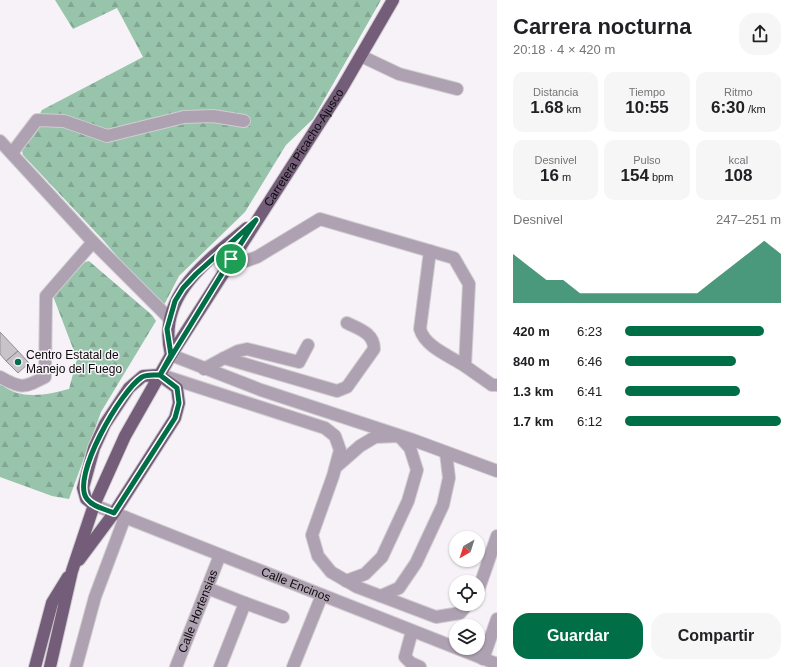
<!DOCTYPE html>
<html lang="es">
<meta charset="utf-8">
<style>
body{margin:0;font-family:Helvetica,sans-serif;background:#f6f6f6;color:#202124;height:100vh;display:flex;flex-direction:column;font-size:15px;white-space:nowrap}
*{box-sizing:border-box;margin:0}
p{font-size:13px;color:#757577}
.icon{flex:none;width:22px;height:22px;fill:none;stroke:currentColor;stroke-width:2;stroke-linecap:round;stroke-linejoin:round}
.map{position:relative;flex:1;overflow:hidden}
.drawer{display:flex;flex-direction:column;background:#fff;width:300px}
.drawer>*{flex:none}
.needle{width:26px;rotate:219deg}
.controls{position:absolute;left:449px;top:531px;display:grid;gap:8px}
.controls a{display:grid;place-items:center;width:36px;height:36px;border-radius:50%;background:#fff;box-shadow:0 1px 3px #0004;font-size:20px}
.pin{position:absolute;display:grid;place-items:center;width:34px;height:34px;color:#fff;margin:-17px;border:2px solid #fff;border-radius:50%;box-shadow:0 1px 4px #0007}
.round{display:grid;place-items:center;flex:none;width:42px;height:42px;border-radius:16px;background:#f6f6f6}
.headline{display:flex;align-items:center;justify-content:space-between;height:68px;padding:0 16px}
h1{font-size:22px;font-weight:800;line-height:30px}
.metrics{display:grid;grid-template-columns:repeat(3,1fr);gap:6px;height:68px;padding:4px 16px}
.metrics div{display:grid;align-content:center;border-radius:10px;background:#f6f6f6;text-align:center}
.metrics b{font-size:17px;font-weight:800}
.metrics small{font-size:11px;font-weight:400}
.metrics p{font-size:11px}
.chart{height:112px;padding:8px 16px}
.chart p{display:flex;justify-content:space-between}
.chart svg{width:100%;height:72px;margin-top:4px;fill:#006e47;opacity:.7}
.button{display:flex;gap:8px;margin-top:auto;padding:8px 16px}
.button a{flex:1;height:46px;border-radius:16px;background:#006e47;color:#fff;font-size:16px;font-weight:800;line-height:46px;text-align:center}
.button a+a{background:#f6f6f6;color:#202124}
ul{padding:0 16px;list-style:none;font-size:13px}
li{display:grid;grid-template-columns:64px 48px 1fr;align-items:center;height:30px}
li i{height:10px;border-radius:5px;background:#006e47}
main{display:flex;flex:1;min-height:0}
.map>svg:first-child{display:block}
</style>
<main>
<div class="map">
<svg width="497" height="667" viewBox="0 0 497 667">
<defs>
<pattern id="forest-firs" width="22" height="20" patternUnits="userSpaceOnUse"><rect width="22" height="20" fill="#97c4ab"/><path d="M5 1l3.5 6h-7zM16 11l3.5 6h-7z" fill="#81a792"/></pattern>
</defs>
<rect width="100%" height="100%" fill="#f6f2f7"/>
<path fill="url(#forest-firs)" d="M55 0H381L313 119 286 145 245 212 179 276 164 305 147 292 104 241 23 155 21 147 42 110 143 57 117 8 73 29Z
M89 261 152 315 156 321 101 412 69 499 52 496 0 477V383C19 401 46 395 69 389L77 359 53 296 85 262Z"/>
<path fill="#c7c3c8" stroke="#938f94" d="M0 332 18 351 6 361 0 354Z
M18 351 29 363 18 373 6 361Z"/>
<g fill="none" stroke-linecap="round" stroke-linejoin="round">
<g stroke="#d1cdd1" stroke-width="14">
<g id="minor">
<path d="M361 56 399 74 457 89"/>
<path d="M0 141 93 242 169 318"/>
<path d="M12 153 37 120 64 121 107 136 184 117 213 116 244 121"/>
<path d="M430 251 420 329C425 347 450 356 465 366"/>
<path d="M231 259 246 261 257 257 320 219 454 258 469 284 465 366 492 385H497"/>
<path d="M171 355 261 390 413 440 497 471"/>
<path d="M224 358 238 351 247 349 299 362 308 345"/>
<path d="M204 369 224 358 337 391 347 387 374 349C374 333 359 329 347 323"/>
<path d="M161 375 325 428 335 436 340 450 333 476 312 535 318 556 331 572 357 587 436 617 460 613 468 604"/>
<path d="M0 377C21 389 24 388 45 377L46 296 93 242"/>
<path d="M336 467 360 446 375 437 399 436 410 448 417 470 408 501 382 557 365 574 346 581"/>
<path id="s1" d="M94 505 497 664"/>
<path d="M207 588 245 603 220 667"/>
<path d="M478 591 497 536"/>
<path d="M381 596 399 588 416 563 443 505 449 478 446 453"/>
<path d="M245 603 283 617"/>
<path d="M412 631 405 657 411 663 420 667"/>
<path d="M483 659 497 619"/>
<path d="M76 667 95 597 125 517"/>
<path id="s2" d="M176 667 220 555"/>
<path d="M293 667 322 595"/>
</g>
</g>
<g stroke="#d1cdd1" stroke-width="14">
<g id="major">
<path d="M171 355C156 296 207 261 247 228"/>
<path d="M79 560 114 513 175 418 179 403 177 388 159 375 143 376 129 388 105 424 94 448 83 488 86 499 94 505"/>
<path d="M35 667 52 603 68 577"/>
<path id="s3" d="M50 667 72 571 94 505 125 436 171 355 342 88 393 0"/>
</g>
</g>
<use href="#minor" stroke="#aea1b1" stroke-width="12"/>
<use href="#major" stroke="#735d79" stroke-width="12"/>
</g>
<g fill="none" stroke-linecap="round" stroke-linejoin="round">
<g stroke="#fff" stroke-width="8">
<path id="route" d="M231 259 160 375 177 388 179 403 175 418 114 513C105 509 93 507 87 499 70 478 121 390 142 377 146 374 154 375 160 375L171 355 167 329 175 301 183 288 196 274 256 220 231 259"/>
</g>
<use href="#route" stroke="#006e47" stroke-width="5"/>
</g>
<circle fill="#006e47" stroke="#f6f2f7" stroke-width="1.5" cx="18" cy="362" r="4"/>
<g text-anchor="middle" stroke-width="3" stroke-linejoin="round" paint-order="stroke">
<g font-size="12" fill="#0c0b0c" stroke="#f6f2f7">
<text dy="4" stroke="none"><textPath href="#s3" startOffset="583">Carretera Picacho-Ajusco</textPath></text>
<text dy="4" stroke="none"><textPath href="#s1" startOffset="217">Calle Encinos</textPath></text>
<text dy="4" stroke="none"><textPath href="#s2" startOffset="60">Calle Hortensias</textPath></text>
</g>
<g font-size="12" fill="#0c0b0c" stroke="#f6f2f7" text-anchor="start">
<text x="26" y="359">Centro Estatal de<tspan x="26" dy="14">Manejo del Fuego</tspan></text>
</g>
</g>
</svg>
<div class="controls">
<a><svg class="needle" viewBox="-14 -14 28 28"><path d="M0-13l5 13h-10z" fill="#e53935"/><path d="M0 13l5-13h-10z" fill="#757577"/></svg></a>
<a><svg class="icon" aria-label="locate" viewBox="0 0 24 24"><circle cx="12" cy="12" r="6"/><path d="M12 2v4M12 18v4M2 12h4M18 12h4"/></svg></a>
<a><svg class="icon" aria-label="layers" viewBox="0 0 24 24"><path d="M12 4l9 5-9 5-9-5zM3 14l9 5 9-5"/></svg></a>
</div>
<div class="pin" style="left:231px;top:259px;background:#1e9e55"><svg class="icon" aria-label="arrive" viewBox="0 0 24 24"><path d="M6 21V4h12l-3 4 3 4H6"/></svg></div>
</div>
<section class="drawer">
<div class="headline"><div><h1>Carrera nocturna</h1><p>20:18 · 4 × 420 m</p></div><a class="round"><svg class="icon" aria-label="share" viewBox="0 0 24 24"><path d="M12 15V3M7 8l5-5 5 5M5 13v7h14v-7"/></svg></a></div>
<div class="metrics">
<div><p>Distancia</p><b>1.68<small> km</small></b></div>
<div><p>Tiempo</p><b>10:55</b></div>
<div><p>Ritmo</p><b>6:30<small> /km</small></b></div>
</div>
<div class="metrics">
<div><p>Desnivel</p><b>16<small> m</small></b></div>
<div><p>Pulso</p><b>154<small> bpm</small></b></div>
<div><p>kcal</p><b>108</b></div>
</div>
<div class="chart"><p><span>Desnivel</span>247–251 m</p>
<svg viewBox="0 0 160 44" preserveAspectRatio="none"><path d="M0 44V14L10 22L20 30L30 30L40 38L50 38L60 38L70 38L80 38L90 38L100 38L110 38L120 30L130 22L140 14L150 6L160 14V44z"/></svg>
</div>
<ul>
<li><b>420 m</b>6:23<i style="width:89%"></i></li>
<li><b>840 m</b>6:46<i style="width:71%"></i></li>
<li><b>1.3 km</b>6:41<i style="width:74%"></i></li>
<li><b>1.7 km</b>6:12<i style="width:100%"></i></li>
</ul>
<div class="button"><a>Guardar</a><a>Compartir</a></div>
</section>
</main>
